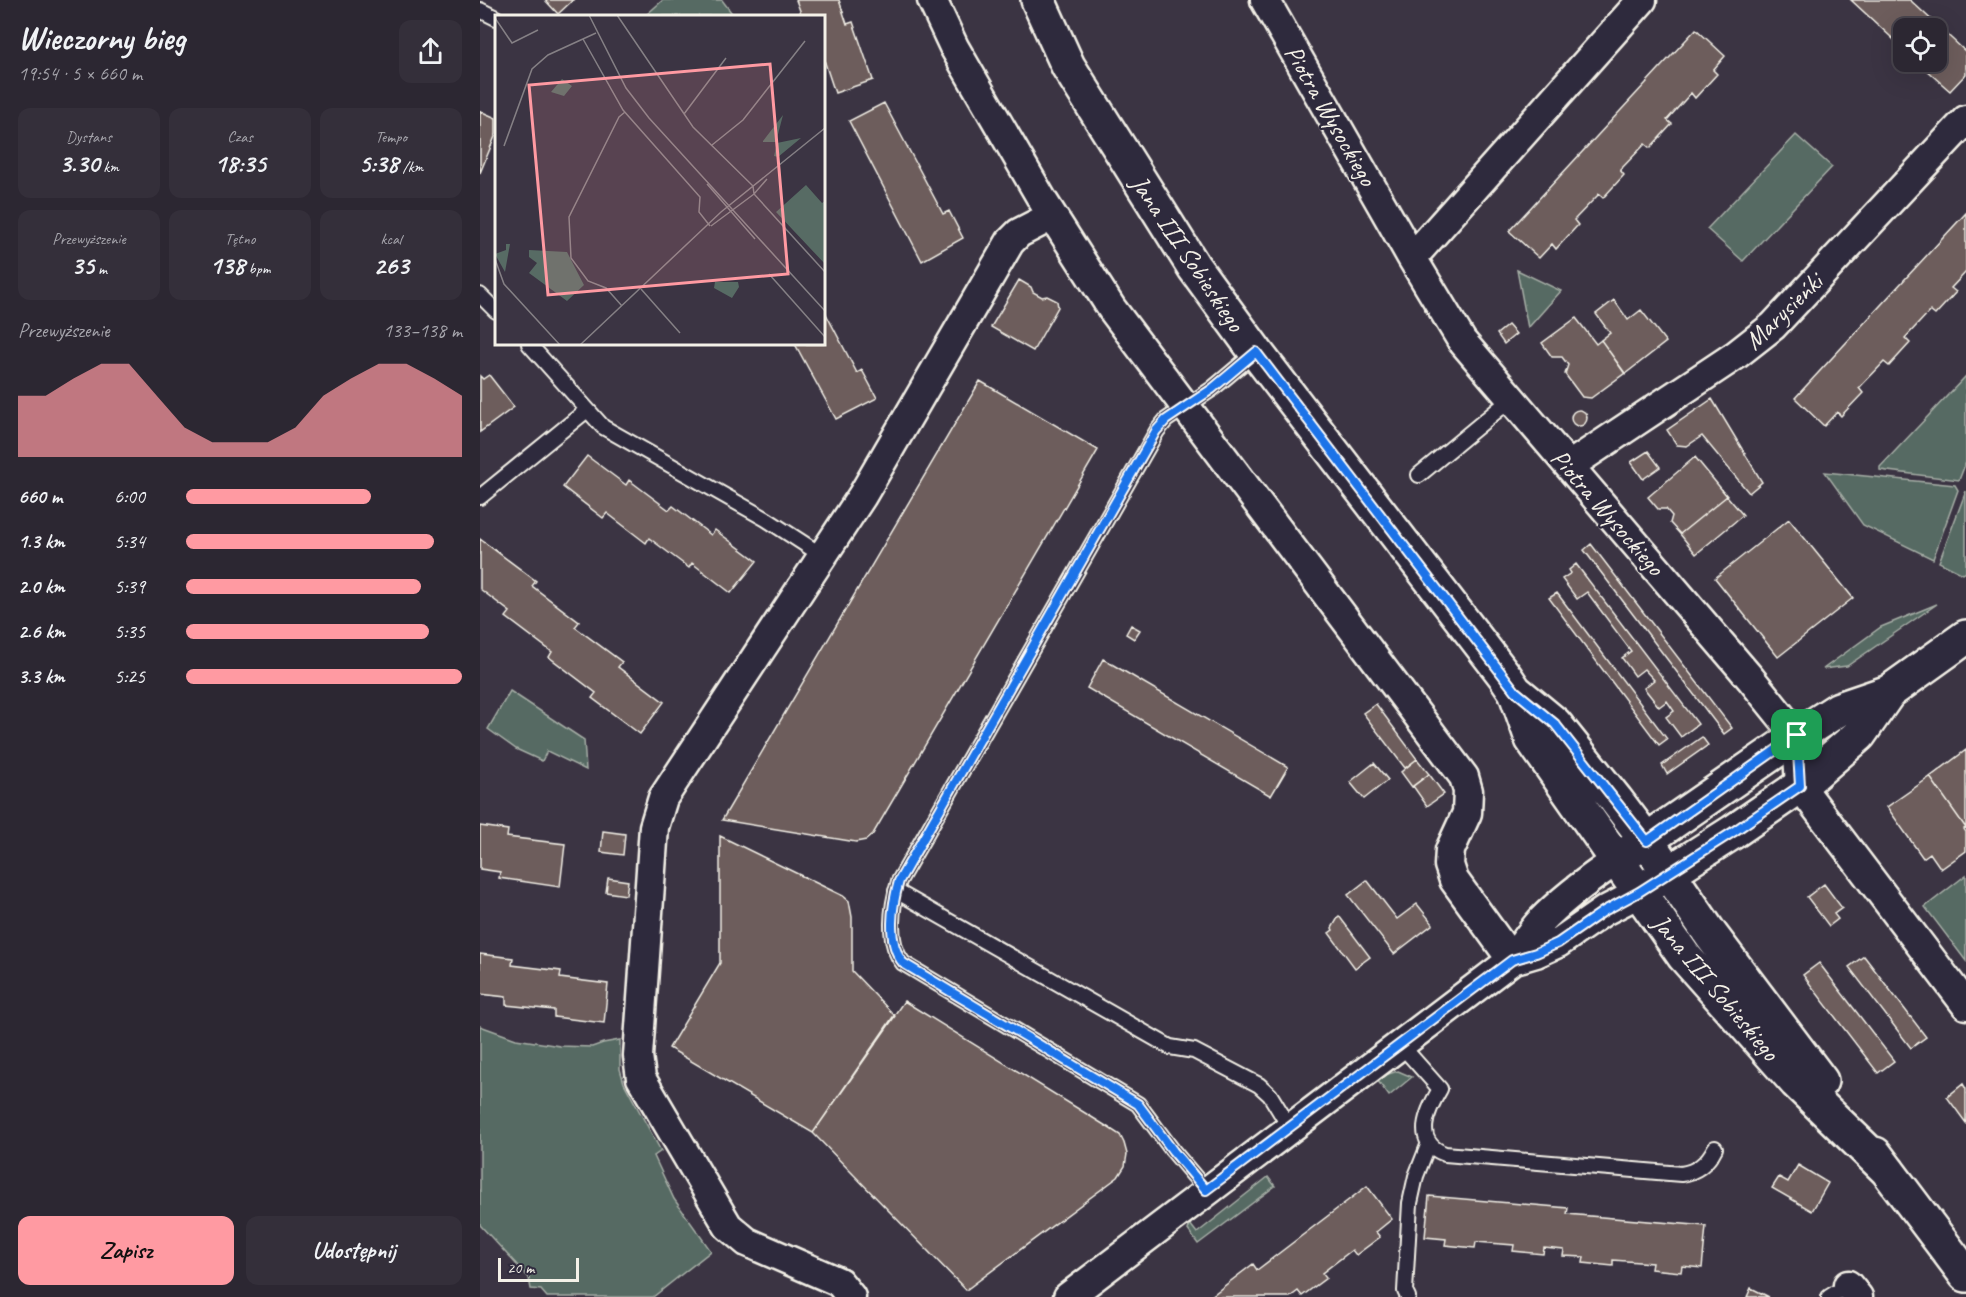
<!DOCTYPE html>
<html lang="pl">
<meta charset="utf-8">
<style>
body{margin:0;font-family:Caveat,sans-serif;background:#342f3a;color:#f1f3f6;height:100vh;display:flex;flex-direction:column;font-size:22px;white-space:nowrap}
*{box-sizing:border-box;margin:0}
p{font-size:20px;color:#a6a5ac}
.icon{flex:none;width:33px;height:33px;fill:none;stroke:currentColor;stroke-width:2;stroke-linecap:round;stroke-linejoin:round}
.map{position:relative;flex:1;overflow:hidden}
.details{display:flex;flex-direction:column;background:#2c2732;width:480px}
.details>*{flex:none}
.fabs{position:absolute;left:1413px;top:18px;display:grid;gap:12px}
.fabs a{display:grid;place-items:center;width:54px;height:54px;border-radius:12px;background:#2c2732;box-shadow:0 6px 24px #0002,0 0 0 2px #48444d;font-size:30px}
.scale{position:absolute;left:18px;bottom:15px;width:81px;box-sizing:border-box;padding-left:6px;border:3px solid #f4f1e8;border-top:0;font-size:16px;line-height:21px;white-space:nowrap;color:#f4f1e8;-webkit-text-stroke:4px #2f2a3d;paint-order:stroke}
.pin{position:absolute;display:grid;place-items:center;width:51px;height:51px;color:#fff;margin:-26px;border-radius:12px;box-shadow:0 3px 9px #0006}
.round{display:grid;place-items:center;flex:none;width:63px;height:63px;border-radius:12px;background:#342f3a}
.overview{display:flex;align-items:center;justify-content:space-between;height:102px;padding:0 18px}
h1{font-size:33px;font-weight:600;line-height:45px}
.metrics{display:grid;grid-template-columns:repeat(3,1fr);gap:9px;height:102px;padding:6px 18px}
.metrics div{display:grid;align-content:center;border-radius:12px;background:#342f3a;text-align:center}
.metrics b{font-size:26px;font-weight:600}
.metrics small{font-size:16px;font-weight:400}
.metrics p{font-size:16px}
.chart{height:168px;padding:12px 18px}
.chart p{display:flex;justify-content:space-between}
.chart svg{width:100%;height:108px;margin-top:6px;fill:#ff9aa2;opacity:.7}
.button{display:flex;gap:12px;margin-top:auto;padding:12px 18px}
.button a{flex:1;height:69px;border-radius:12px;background:#ff9aa2;color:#111;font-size:24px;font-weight:600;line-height:69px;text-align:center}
.button a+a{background:#342f3a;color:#f1f3f6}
ul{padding:0 18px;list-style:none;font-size:20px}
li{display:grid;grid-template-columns:96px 72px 1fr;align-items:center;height:45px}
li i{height:15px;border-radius:8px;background:#ff9aa2}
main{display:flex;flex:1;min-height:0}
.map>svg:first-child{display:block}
</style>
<main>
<section class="details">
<div class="overview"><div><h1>Wieczorny bieg</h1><p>19:54 · 5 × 660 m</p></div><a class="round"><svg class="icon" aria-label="share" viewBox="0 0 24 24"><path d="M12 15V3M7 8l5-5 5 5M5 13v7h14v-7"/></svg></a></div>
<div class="metrics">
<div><p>Dystans</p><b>3.30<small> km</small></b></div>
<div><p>Czas</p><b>18:35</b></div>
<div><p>Tempo</p><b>5:38<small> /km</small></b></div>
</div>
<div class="metrics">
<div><p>Przewyższenie</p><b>35<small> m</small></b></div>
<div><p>Tętno</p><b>138<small> bpm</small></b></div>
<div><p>kcal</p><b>263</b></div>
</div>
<div class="chart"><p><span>Przewyższenie</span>133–138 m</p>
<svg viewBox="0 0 160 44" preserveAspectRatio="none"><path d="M0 44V19L10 19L20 12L30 6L40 6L50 19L60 32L70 38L80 38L90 38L100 32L110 19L120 12L130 6L140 6L150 12L160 19V44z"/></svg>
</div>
<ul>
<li><b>660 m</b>6:00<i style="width:67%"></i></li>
<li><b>1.3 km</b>5:34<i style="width:90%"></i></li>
<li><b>2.0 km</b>5:39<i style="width:85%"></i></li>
<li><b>2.6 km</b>5:35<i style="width:88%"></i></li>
<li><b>3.3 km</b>5:25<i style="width:100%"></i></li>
</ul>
<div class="button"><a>Zapisz</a><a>Udostępnij</a></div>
</section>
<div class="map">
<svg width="1486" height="1297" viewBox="0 0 1486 1297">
<rect width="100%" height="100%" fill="#3b3443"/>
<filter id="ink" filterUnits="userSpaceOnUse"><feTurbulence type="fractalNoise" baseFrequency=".0167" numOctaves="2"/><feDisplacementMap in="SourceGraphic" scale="12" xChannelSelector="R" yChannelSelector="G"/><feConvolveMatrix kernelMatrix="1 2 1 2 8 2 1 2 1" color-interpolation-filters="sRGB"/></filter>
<g filter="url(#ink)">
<path fill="#576b64" stroke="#a6aea6" stroke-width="1.5" d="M183 0H242L254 16H165Z
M1316 135 1352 167 1263 261 1227 229Z
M1037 270 1081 291 1048 328Z
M1486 376V462L1479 480 1400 470V467Z
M1345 472 1475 485 1478 490 1453 559 1383 525Z
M1486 491V572L1483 574 1459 562Z
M1457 604 1367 666 1343 669 1401 627Z
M30 691 104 740 106 770 67 751 62 761 36 749 8 729Z
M1486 875V961L1445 907Z
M0 1026 36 1039 80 1046 112 1047 123 1043 140 1040V1069L144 1083 181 1151 174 1156 194 1199 231 1251 173 1297H67L61 1290 51 1289 49 1278 0 1225Z
M918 1071 932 1077 909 1096 898 1081 905 1075Z
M788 1177 795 1186 718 1244 708 1230 710 1224 717 1233Z"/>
<path fill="#6d5d5b" stroke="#f4f1e8" stroke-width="1.5" d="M65 0H93L78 14Z
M316 0H359L367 24 373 22 393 80 355 93 344 60V16H322Z
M1371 0H1430L1486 52V74L1470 91 1437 62H1456V28H1424V49Z
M1216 29 1245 56 1233 70 1237 74 1215 98 1211 93 1187 120 1192 124 1170 148 1165 144 1140 170 1144 175 1123 198 1119 194 1094 220 1098 225 1076 249 1072 244 1059 258 1029 231Z
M404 103 463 214 469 211 483 238 442 261 369 121Z
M0 111 16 118V134L0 173Z
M1486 213V272L1471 288 1476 292 1455 315 1450 311 1425 338 1430 343 1409 366 1404 362 1379 388 1383 393 1361 416 1357 412 1344 426 1315 398Z
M539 280 551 287 553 292 562 297 567 296 577 301 578 307 553 351 511 327Z
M1134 300 1148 320 1161 310 1186 342 1145 374 1121 340 1130 333 1116 314Z
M344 310 377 373 382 370 397 398 356 419 315 344H344Z
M1096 318 1116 344 1121 340 1145 373 1111 398 1102 397 1085 374 1088 365 1082 357H1072L1062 343Z
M1028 325 1036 334 1024 344 1017 334Z
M9 375 34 407 0 432V376L3 379Z
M500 381 618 450 393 834 386 840 376 842 242 820Z
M1232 399 1282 482 1269 493 1222 436 1207 446 1197 445 1187 430Z
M1091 418a8 8 0 1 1 16 0a8 8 0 1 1-16 0Z
M1168 451 1180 467 1163 479 1151 462Z
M107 456 146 485 149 480 189 510 193 506 231 535 235 530 277 561 251 593 212 563 209 568 169 538 166 543 127 513 123 518 83 487Z
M1215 457 1247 496 1200 534 1190 523 1192 516 1186 509H1178L1168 497Z
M1247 496 1263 515 1216 554 1200 534Z
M1309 519 1373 598 1298 657 1235 578Z
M0 539 56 581 52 586 99 622 95 627 142 662 138 667 184 702 160 734 112 698 116 693 69 657 72 652 26 617 30 612 0 589Z
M1111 544 1252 728 1244 734 1104 550Z
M1096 564 1218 724 1201 737 1186 717 1194 711 1187 701 1179 707 1164 688 1174 680 1164 669 1155 676 1142 658 1151 651 1107 592 1097 599 1082 579 1091 573 1089 570Z
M1077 593 1187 739 1179 745 1069 598Z
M651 625 660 630 654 639 646 634Z
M623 659 808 767 791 796 607 688Z
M896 704 937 759 925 768 883 713Z
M1222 737 1228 745 1187 774 1182 765Z
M1486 750V828L1450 777Z
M937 759 949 774 932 787 921 772Z
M894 763 908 780 884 799 870 782Z
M949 774 964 794 947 806 933 786Z
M1450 777 1486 828 1484 829 1486 832V851L1461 869 1450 853 1443 858 1407 807Z
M0 826 28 830 27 837 85 844 80 887 19 878 20 872 0 869Z
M123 831 145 834 143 855 121 852Z
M240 836 363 896 369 901 372 917V971L415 1016 333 1133 189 1048 240 963Z
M128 878 148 881 146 895 126 892Z
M887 880 917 919 937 904 953 924 914 954 868 895Z
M1344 884 1362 908 1354 914 1358 919 1349 926 1327 897Z
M859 916 890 957 875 968 849 933 853 930 852 928Z
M0 954 33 958 32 965 81 971 80 978 128 984 124 1023 74 1017V1010L26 1005V997L0 994Z
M1384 956 1446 1037 1431 1048 1369 967Z
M1339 963 1414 1061 1398 1073 1323 975Z
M424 1001 626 1126 640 1135 644 1143 647 1154 645 1166 638 1177 486 1290 333 1133Z
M1483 1084 1486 1089V1123L1467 1097Z
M1318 1165 1348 1183 1332 1211 1292 1188 1299 1177 1308 1182Z
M887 1186 912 1219 896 1232 900 1237 876 1255 872 1250 842 1273 846 1278 822 1296 818 1291 810 1297H730L773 1264 777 1270Z
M949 1196 1088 1208 1087 1214 1226 1226 1222 1268 1202 1266 1201 1272 1171 1269 1172 1263 1133 1260V1266L1103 1263 1104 1257 1083 1256 1084 1250 1064 1248 1063 1254 1033 1251 1034 1245 996 1242 995 1248 965 1245 966 1239 945 1237Z
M1271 1288 1289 1297H1267Z"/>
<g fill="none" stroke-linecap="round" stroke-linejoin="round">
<g stroke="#f4f1e8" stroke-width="18">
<path id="service" d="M0 10 16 18
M0 295 16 311
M49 344 123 427 286 519 343 556
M939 475 1031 399
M0 497 107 410
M416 891 690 1047 714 1051 779 1085 790 1095 810 1128
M921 1045 960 1089C947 1111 932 1142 965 1154L1201 1174C1218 1172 1228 1162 1235 1148
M726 1190 693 1151 658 1104 423 963C406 942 412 905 419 881L677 431 686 420 732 389 776 352
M928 1297 925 1291 930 1203 936 1176 949 1143
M1349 1297 1368 1285"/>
</g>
<g stroke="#f4f1e8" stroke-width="33">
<path id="minor" d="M452 0 474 47 563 201 632 309 984 777 988 791 987 813 970 850 969 865 974 880 1032 960
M785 0 932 258 982 341 1271 679 1317 736 1320 786 1486 1005
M932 258 1162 0
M1089 466 1256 355 1293 326 1486 120
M1032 960 1056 953 1078 943 1124 911 1159 893
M1368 1285 1378 1297
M371 1297 359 1282 267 1242 248 1226 161 1078 158 1056 174 827 183 798 382 496 530 242 539 233 572 216
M588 1297 1032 960C1041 947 1050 933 1060 922 1083 898 1109 879 1137 860"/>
</g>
<g stroke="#f4f1e8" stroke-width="38">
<path id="tertiary" d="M558 0 588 66 714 267 776 352 1025 676 1035 691 1052 739 1204 956 1316 1082 1408 1171
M1035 691 1075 724 1136 800 1167 841 1231 935 1341 1081
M1148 853 1317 736 1359 709 1409 692 1486 637
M1170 885 1253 832 1320 786 1379 735 1409 692
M1395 1154 1486 1275"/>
</g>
<use href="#service" stroke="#2f2a3d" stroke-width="14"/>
<use href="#minor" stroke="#2f2a3d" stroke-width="28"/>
<use href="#tertiary" stroke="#2f2a3d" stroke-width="33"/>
</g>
</g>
<g fill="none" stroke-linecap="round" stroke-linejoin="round" filter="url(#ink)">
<g stroke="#fff" stroke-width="12">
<path id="route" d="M776 352 1035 691 1075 724 1167 841 1317 735 1320 786 1253 832 1159 892 1124 911 1078 943 1056 953 1032 960 726 1190 693 1151 658 1104 423 963C406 942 412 905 419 881L676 431 686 420 732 389Z"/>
</g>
<use href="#route" stroke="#1a73e8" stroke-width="8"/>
</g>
<g text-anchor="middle" stroke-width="4.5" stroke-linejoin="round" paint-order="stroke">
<g font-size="26" fill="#f4f1e8" stroke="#2f2a3d">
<text transform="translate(851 115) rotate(60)" y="9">Piotra Wysockiego</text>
<text transform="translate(708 253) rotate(56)" y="9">Jana III Sobieskiego</text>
<text transform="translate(1303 311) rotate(-44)" y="9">Marysieńki</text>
<text transform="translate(1128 512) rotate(49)" y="9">Piotra Wysockiego</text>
<text transform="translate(1236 987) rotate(50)" y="9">Jana III Sobieskiego</text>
</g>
</g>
<g transform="translate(15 15)">
<rect width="330" height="330" fill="#3b3443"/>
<path d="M67 64 77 71 69 81 56 77ZM288 100 281 127H268V126ZM306 123 283 142 279 141 282 128ZM311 170 327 188 330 186V249L281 197ZM11 229H15L10 257 0 239 11 235ZM34 235 72 237 89 270 72 286 34 258 42 248 34 242ZM220 267H243L244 272 237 283 219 273Z" fill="#576b64"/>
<path fill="none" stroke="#858085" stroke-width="1.5" d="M94 0 131 73 154 103 330 296M122 0 198 112 258 171 259 179 330 257M0 3 17 28 43 15M88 24 128 95 205 182 204 197 215 211M189 99 231 43M217 130 248 105 310 26M9 131 37 54 53 40 101 18M212 169 260 224M216 211 259 179 272 164M0 244 9 269 65 330M274 259 330 322M146 274 185 318M127 291 111 273 93 266 76 243 74 202 124 102 130 97M85 330 226 197 330 113"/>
<path fill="#ff9aa2" fill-opacity="0.15" stroke="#ff9aa2" stroke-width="3" d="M275 49 293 259 53 280 34 70Z"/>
<rect width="330" height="330" fill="none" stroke="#f4f1e8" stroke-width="3"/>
</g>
</svg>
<div class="fabs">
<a><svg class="icon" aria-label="locate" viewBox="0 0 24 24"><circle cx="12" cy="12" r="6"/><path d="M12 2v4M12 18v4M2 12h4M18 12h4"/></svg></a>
</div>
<div class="scale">20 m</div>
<div class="pin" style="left:1317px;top:735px;background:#1e9e55"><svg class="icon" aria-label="arrive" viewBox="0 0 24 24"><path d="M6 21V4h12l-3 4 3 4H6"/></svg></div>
</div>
</main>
